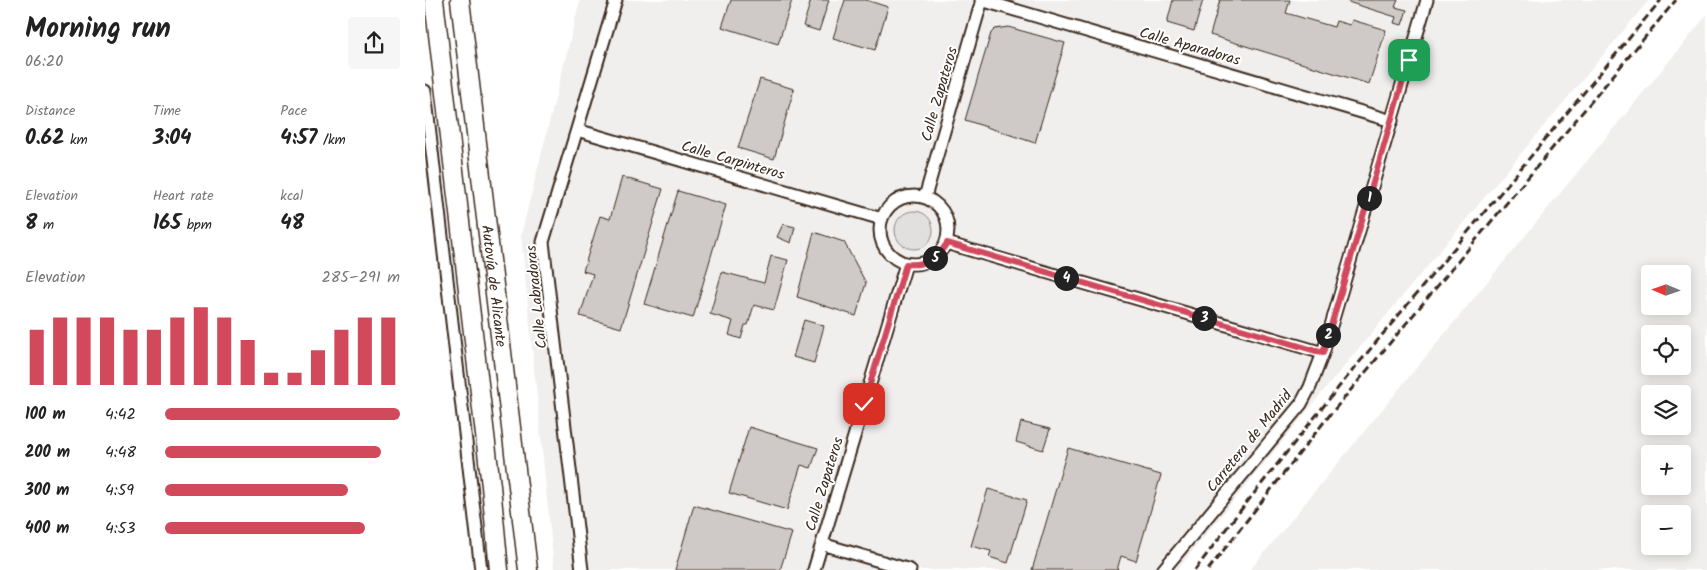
<!DOCTYPE html>
<meta charset="utf-8">
<style>
body{margin:0;font-family:Kalam,sans-serif;background:#f6f6f6;color:#222;height:100vh;display:flex;flex-direction:column;font-size:19px;white-space:nowrap}
*{box-sizing:border-box;margin:0}
p{font-size:16px;color:#767676}
.icon{flex:none;width:28px;height:28px;fill:none;stroke:currentColor;stroke-width:2;stroke-linecap:round;stroke-linejoin:round}
.map{position:relative;flex:1;overflow:hidden}
.sheet{display:flex;flex-direction:column;background:#fff;width:425px}
.sheet>*{flex:none}
.needle{width:32px;rotate:272deg}
.buttons{position:absolute;left:1216px;top:265px;display:grid;gap:10px}
.buttons a{display:grid;place-items:center;width:50px;height:50px;border-radius:5px;background:#fff;box-shadow:0 2px 12px #0003;font-size:25px}
.pin{position:absolute;display:grid;place-items:center;width:42px;height:42px;color:#fff;margin:-21px;border-radius:10px;box-shadow:0 2px 8px #0006}
.km{position:absolute;width:25px;height:25px;margin:-12px;border-radius:50%;background:#222;color:#fff;font-size:14px;line-height:25px;text-align:center}
.round{display:grid;place-items:center;flex:none;width:52px;height:52px;border-radius:5px;background:#f6f6f6}
.head{display:flex;align-items:center;justify-content:space-between;height:85px;padding:0 25px}
h1{font-size:28px;font-weight:700;line-height:38px}
.metrics{display:grid;grid-template-columns:repeat(3,1fr);gap:8px;height:85px;padding:5px 25px}
.metrics div{display:grid;align-content:center}
.metrics b{font-size:21px;font-weight:700}
.metrics small{font-size:14px;font-weight:400}
.metrics p{font-size:14px}
.chart{height:140px;padding:10px 25px}
.chart p{display:flex;justify-content:space-between}
.chart svg{width:100%;height:90px;margin-top:5px;stroke:#d1495b;stroke-width:6}
ul{padding:0 25px;list-style:none;font-size:16px}
li{display:grid;grid-template-columns:80px 60px 1fr;align-items:center;height:38px}
li i{height:12px;border-radius:6px;background:#d1495b}
main{display:flex;flex:1;min-height:0}
.map>svg:first-child{display:block}
</style>
<main>
<section class="sheet">
<div class="head"><div><h1>Morning run</h1><p>06:20</p></div><a class="round"><svg class="icon" aria-label="share" viewBox="0 0 24 24"><path d="M12 15V3M7 8l5-5 5 5M5 13v7h14v-7"/></svg></a></div>
<div class="metrics">
<div><p>Distance</p><b>0.62<small> km</small></b></div>
<div><p>Time</p><b>3:04</b></div>
<div><p>Pace</p><b>4:57<small> /km</small></b></div>
</div>
<div class="metrics">
<div><p>Elevation</p><b>8<small> m</small></b></div>
<div><p>Heart rate</p><b>165<small> bpm</small></b></div>
<div><p>kcal</p><b>48</b></div>
</div>
<div class="chart"><p><span>Elevation</span>285–291 m</p>
<svg viewBox="0 0 160 44" preserveAspectRatio="none"><path d="M5 44V17M15 44V11M25 44V11M35 44V11M45 44V17M55 44V17M65 44V11M75 44V6M85 44V11M95 44V22M105 44V38M115 44V38M125 44V27M135 44V17M145 44V11M155 44V11"/></svg>
</div>
<ul>
<li><b>100 m</b>4:42<i style="width:100%"></i></li>
<li><b>200 m</b>4:48<i style="width:92%"></i></li>
<li><b>300 m</b>4:59<i style="width:78%"></i></li>
<li><b>400 m</b>4:53<i style="width:85%"></i></li>
</ul>
</section>
<div class="map">
<svg width="1282" height="570" viewBox="0 0 1282 570">
<rect width="100%" height="100%" fill="#fff"/>
<filter id="ink" filterUnits="userSpaceOnUse"><feTurbulence type="fractalNoise" baseFrequency=".02" numOctaves="2"/><feDisplacementMap in="SourceGraphic" scale="10" xChannelSelector="R" yChannelSelector="G"/><feConvolveMatrix kernelMatrix="1 2 1 2 8 2 1 2 1" color-interpolation-filters="sRGB"/></filter>
<g filter="url(#ink)">
<path fill="#f1efee" fill-rule="evenodd" d="M155 0H1224L896 394 752 570H129L96 235Z
M1282 15V570H825ZM1225 274H1258V306H1225ZM1225 334H1258V366H1225ZM1225 394H1258V426H1225ZM1225 454H1258V486H1225ZM1225 514H1258V546H1225Z"/>
<path fill="#e2e0de" stroke="#8e857e" d="M470 230a19 19 0 1 1 38 0a19 19 0 1 1-38 0Z"/>
<path fill="#cfcac7" stroke="#3b2a1e" d="M306 0H367L353 44 297 27Z
M386 0H404L394 31 378 26Z
M420 0H441L463 7 450 50 408 38Z
M748 0H778L769 31 742 23Z
M795 0H865L861 13 909 27 911 21 925 25 927 20 961 30 944 84 785 35Z
M923 0H973L970 7 982 10 977 25 969 23 971 17 923 2Z
M583 27 640 43 610 143 540 120 566 33 570 29Z
M335 79 369 89 349 159 313 148Z
M197 177 238 189 196 328 155 316 168 274 158 271 175 216 185 219Z
M253 191 301 205 268 318 219 304Z
M358 224 370 227 366 243 352 237Z
M389 232 419 242 441 283 431 316 372 297Z
M346 256 363 260 349 310 329 305 323 325H320L316 339 304 335 308 321 285 314 297 272 339 283Z
M379 320 399 326 389 363 368 357Z
M596 422 625 429 618 450 591 442Z
M324 427 393 448 386 468 376 465 362 510 304 493Z
M643 448 736 475 711 561 696 556 692 570H607Z
M563 489 602 500 583 563 564 557 566 551 546 546Z
M269 505 367 533 355 570H250Z"/>
<g fill="none" stroke-linecap="round" stroke-linejoin="round">
<g stroke="#3b2a1e" stroke-width="15">
<path id="minor" d="M556 0 967 121
M0 91 56 570
M152 130 457 219
M455 230a34 34 0 1 1 68 0a34 34 0 1 1-68 0Z
M500 197 557 0
M521 243 898 353
M397 544 485 570
M157 570 118 242 191 0
M389 570 481 264
M738 570 876 404 885 387 898 353 1002 0"/>
</g>
<g stroke="#3b2a1e" stroke-width="21">
<g id="highway">
<path d="M9 0 66 486 74 570"/>
<path id="s1" d="M35 0 103 570"/>
</g>
</g>
<use href="#minor" stroke="#fff" stroke-width="11"/>
<use href="#highway" stroke="#fff" stroke-width="18"/>
<path stroke="#3b2a1e" stroke-width="3" stroke-dasharray="8 4" stroke-linecap="butt" d="M770 570 807 521 913 388 1236 0
M783 570 899 422 1251 0"/>
</g>
</g>
<g fill="none" stroke-linecap="round" stroke-linejoin="round" filter="url(#ink)">
<g stroke="#fff" stroke-width="10">
<path id="route" d="M439 404 481 264C500 266 512 259 522 243L898 353 984 60"/>
</g>
<use href="#route" stroke="#d1495b" stroke-width="6"/>
</g>
<g text-anchor="middle" stroke-width="4" stroke-linejoin="round" paint-order="stroke">
<g font-size="15" fill="#3b2a1e" stroke="#fff">
<text transform="translate(765 46) rotate(16)" y="5">Calle Aparadoras</text>
<text transform="translate(514 94) rotate(-74)" y="5">Calle Zapateros</text>
<text transform="translate(308 160) rotate(16)" y="5">Calle Carpinteros</text>
<text dy="5" stroke="none"><textPath href="#s1" startOffset="288">Autovía de Alicante</textPath></text>
<text transform="translate(111 297) rotate(-96)" y="5">Calle Labradoras</text>
<text transform="translate(824 441) rotate(-51)" y="5">Carretera de Madrid</text>
<text transform="translate(399 484) rotate(-73)" y="5">Calle Zapateros</text>
</g>
</g>
</svg>
<div class="buttons">
<a><svg class="needle" viewBox="-14 -14 28 28"><path d="M0-13l5 13h-10z" fill="#e53935"/><path d="M0 13l5-13h-10z" fill="#767676"/></svg></a>
<a><svg class="icon" aria-label="locate" viewBox="0 0 24 24"><circle cx="12" cy="12" r="6"/><path d="M12 2v4M12 18v4M2 12h4M18 12h4"/></svg></a>
<a><svg class="icon" aria-label="layers" viewBox="0 0 24 24"><path d="M12 4l9 5-9 5-9-5zM3 14l9 5 9-5"/></svg></a>
<a>+</a>
<a>−</a>
</div>
<div class="pin" style="left:984px;top:60px;background:#1e9e55"><svg class="icon" aria-label="arrive" viewBox="0 0 24 24"><path d="M6 21V4h12l-3 4 3 4H6"/></svg></div>
<div class="pin" style="left:439px;top:404px;background:#d93025"><svg class="icon" aria-label="check" viewBox="0 0 24 24"><path d="M5 12l5 5 9-10"/></svg></div>
<b class="km" style="left:944px;top:198px">1</b>
<b class="km" style="left:903px;top:335px">2</b>
<b class="km" style="left:779px;top:318px">3</b>
<b class="km" style="left:641px;top:278px">4</b>
<b class="km" style="left:510px;top:258px">5</b>
</div>
</main>
